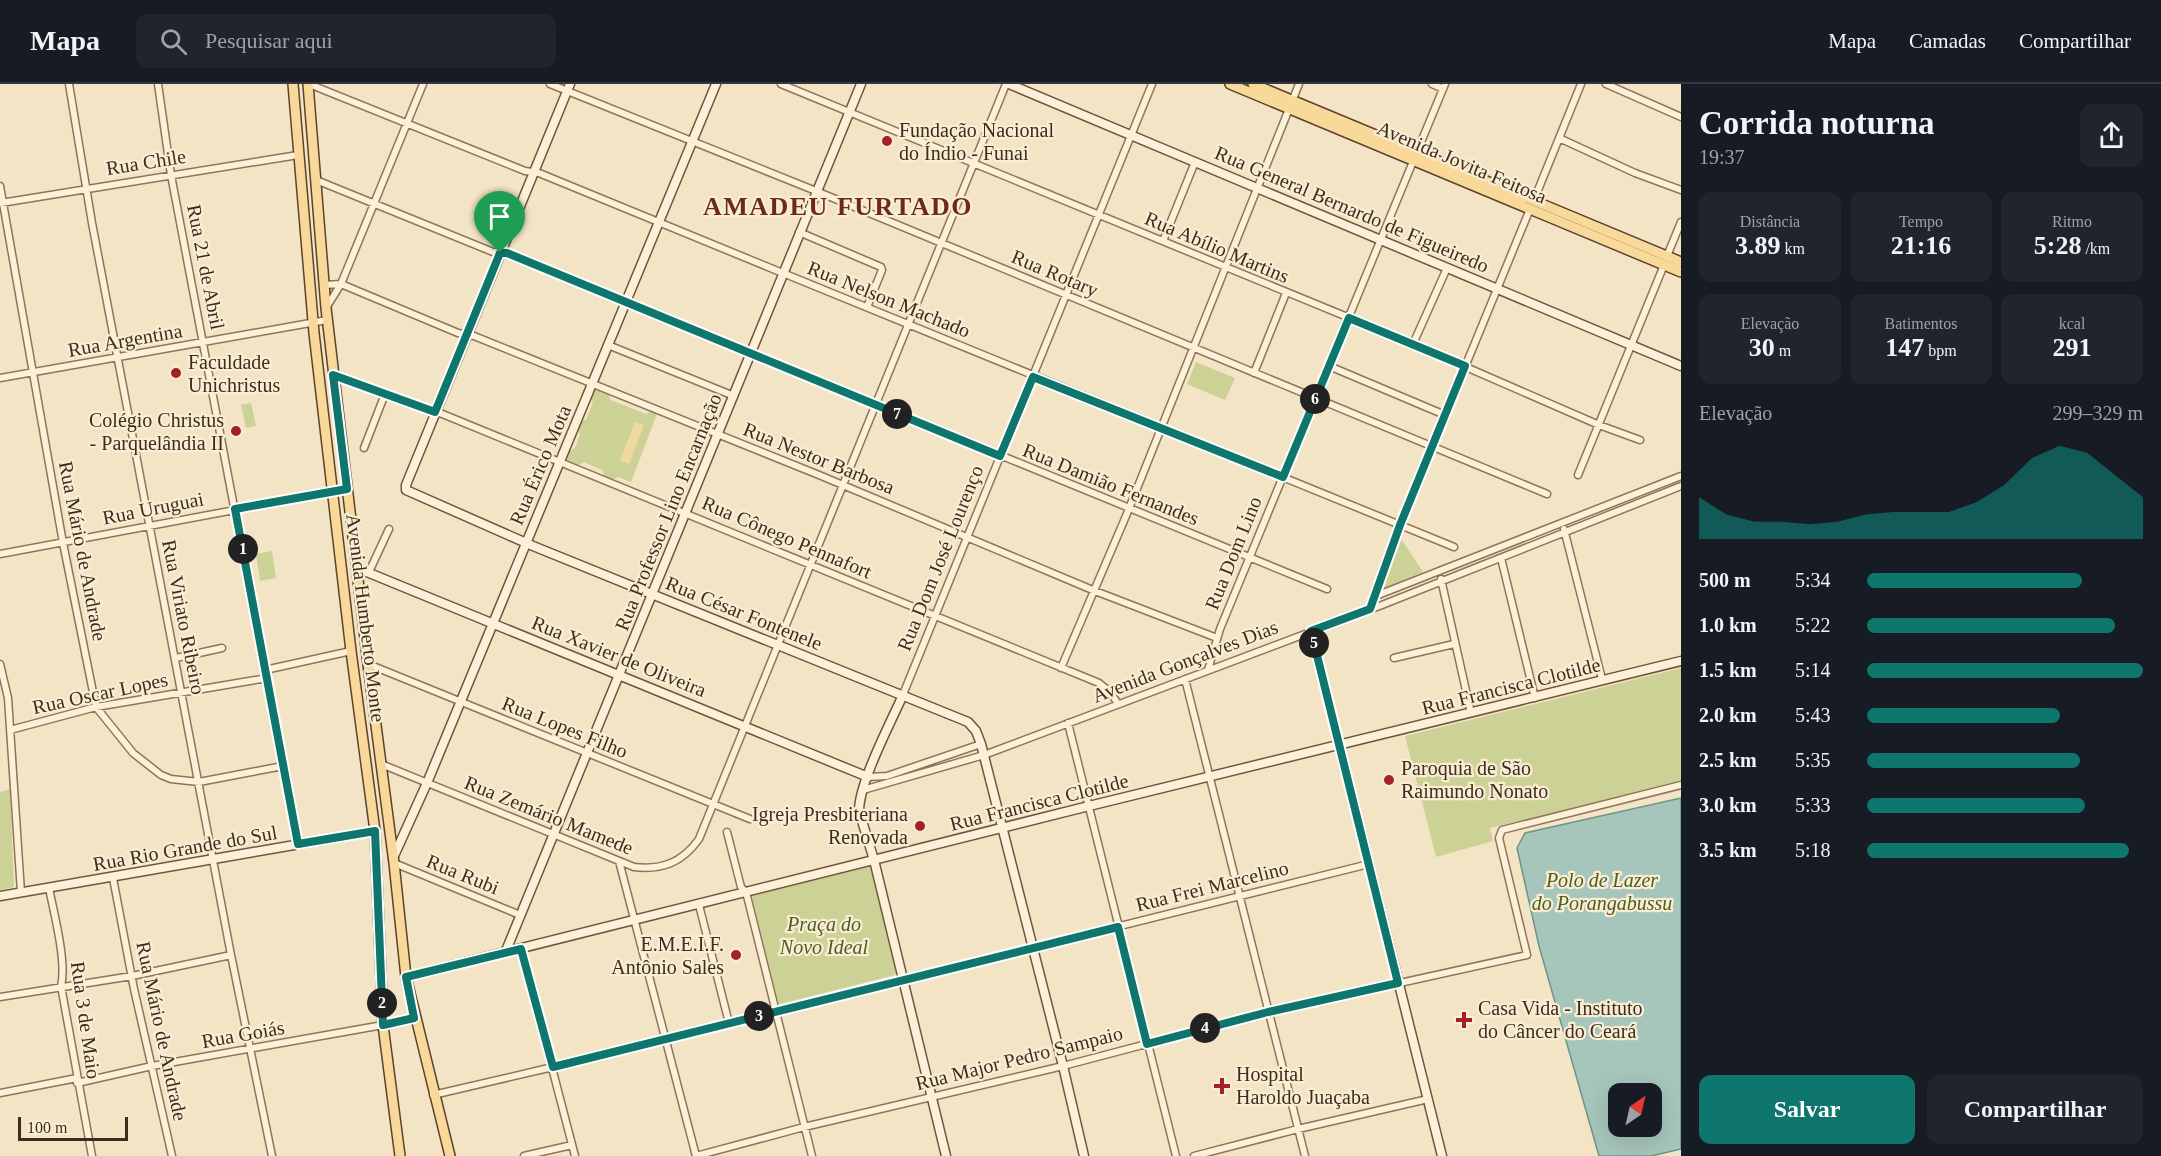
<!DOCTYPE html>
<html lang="pt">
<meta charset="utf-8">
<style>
body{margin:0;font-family:"Times New Roman",serif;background:#20242c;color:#f1f3f6;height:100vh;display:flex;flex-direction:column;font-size:22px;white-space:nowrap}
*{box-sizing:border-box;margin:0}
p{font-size:20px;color:#9ea1a6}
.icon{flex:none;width:33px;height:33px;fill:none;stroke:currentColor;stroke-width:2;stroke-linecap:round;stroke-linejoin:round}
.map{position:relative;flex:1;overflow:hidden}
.sheet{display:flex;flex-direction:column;background:#171b24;width:480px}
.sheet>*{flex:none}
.needle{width:39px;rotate:34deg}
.tools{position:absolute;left:1608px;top:999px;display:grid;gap:12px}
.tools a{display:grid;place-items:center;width:54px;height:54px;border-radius:12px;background:#171b24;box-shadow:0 6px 24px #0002;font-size:30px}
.scale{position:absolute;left:18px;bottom:15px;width:110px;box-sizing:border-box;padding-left:6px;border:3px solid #3e2d1e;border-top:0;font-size:16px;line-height:21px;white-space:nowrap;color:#3e2d1e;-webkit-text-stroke:4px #f9eed4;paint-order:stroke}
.pin{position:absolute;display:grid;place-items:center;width:51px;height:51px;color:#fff;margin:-62px -26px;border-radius:50% 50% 50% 0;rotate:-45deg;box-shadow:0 0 6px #0007}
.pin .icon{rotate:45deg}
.km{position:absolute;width:30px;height:30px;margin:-15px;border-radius:50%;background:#222;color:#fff;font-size:16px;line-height:30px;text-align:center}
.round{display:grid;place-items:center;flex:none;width:63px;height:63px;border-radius:12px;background:#20242c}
.overview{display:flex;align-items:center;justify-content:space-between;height:102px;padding:0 18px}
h1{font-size:33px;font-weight:700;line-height:45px}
.metrics{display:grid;grid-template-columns:repeat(3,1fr);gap:9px;height:102px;padding:6px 18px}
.metrics div{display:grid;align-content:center;border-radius:12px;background:#20242c;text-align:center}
.metrics b{font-size:26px;font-weight:700}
.metrics small{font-size:16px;font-weight:400}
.metrics p{font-size:16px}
.chart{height:168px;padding:12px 18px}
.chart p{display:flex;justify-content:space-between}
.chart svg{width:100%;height:108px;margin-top:6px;fill:#0f766e;opacity:.7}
.action{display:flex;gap:12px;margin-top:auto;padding:12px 18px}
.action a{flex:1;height:69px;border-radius:12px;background:#0f766e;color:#fff;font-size:24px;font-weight:700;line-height:69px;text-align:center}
.action a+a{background:#20242c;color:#f1f3f6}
ul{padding:0 18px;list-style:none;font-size:20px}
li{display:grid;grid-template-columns:96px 72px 1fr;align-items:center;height:45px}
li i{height:15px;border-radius:8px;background:#0f766e}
header{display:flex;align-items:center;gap:36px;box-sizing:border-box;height:84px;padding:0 30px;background:#171b24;border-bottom:2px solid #363941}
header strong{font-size:28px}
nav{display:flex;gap:33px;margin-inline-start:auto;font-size:21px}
.search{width:420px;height:54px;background:#20242c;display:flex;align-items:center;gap:15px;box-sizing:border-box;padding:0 21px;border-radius:12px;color:#9ea1a6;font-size:22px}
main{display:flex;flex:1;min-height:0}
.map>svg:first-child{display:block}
</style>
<header>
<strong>Mapa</strong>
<div class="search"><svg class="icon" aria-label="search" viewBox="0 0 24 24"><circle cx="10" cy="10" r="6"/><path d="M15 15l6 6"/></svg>Pesquisar aqui</div>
<nav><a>Mapa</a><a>Camadas</a><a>Compartilhar</a></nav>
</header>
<main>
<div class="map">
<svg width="1681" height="1072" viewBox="0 0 1681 1072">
<rect width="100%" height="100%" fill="#f2e4c4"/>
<path fill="#ccd296" d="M1196 278 1235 294 1225 316 1187 300Z
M596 305 608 310 611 316 646 330 651 327 657 330 631 398 618 393 612 396 605 393 602 386 584 378 577 382 570 379 566 374 569 367 575 364 580 350 578 345 581 337 586 336 593 318 590 314Z
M251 319 256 342 246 344 241 321Z
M1400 453 1423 488 1382 505 1379 502Z
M272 467 276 494 260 497 256 470Z
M1681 584V697L1490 744 1493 757 1436 773 1405 652Z
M10 705 14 803 0 806V708Z
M870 782 896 889 895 891 780 920 778 918 752 814 754 811Z"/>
<path fill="#f0d99f" d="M635 338 644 341 629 380 620 376Z"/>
<path fill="#a6c5bb" stroke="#6c958a" stroke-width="1.5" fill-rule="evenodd" d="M1681 714V1065L1651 1072H1599L1539 862 1517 764 1525 749ZM1618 1010H1652V1042H1618Z"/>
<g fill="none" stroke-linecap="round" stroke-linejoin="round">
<g stroke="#8f7458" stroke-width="9">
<path id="street" d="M69 0 92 139 231 871 272 1072
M158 0 171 91 298 760
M309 0 525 87 539 89C844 214 1149 340 1454 463
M550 0 816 107 1547 410
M781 0 1413 260 1599 341 1640 356
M1432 0 1443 5
M1606 0 1681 33
M1559 54 1635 89 1681 106
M316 96 493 168 507 169 1327 505
M0 102 63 459 96 623 133 669 161 691 171 695 199 698 283 682
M1534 116 1581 0
M1 119 298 71
M799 148 881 183 882 186 867 223
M1163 157 1195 78
M1667 172 1681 138
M324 201 341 200 458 249 474 252 819 391 1095 507 1217 554
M326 224 341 200 423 0
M1413 260 1447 184
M608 261 734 312
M1329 282 1445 331
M1254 289 1286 209
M333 291 440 329 1099 599 1111 609 1118 620
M0 294 327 236
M364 364 385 310
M1578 391 1664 181
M1564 445 1602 595
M0 470 347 405
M1501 474 1535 614
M369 488 389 445
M1441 495 1471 629
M1373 513 1681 392
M1369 525 1400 441 1530 125
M1311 547 1339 661
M176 574 222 564
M1394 574 1454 560
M0 580 8 614 21 808
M368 580 750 735
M1061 584 1126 432 1299 0
M265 586 351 567
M1208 586 1220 545 1445 0
M1185 595 1305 1072
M902 613 1152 0
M1068 639 1176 1072
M10 646 96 623 267 594
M381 680 634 783C662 786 682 779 699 755L1006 0
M868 693 887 692 981 660
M863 706 984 671 1382 521 1681 402
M727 748 741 803 746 808 812 1072
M619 777 696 1072
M394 779 520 831
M113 794 134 905 172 1072
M49 804C54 830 67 878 61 902L92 1072
M699 821 729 939
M521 865 575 1072
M0 913 132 892 231 871
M77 999 152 982 383 941 414 934
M0 1009 77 994
M433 1011 553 983 1369 780
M524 1072 572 1061
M696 1072 804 1043 1063 982 1268 928 1527 871 1499 754 1502 746 1681 701
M1194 1072 1298 1045 1428 1015"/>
</g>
<g stroke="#71553b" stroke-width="11">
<path id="secondary" d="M570 0 406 401V406L533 462 968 638 976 647 981 660 1063 982 1084 1072
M1009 0 1681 282
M357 484 868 693
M902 613C890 640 859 699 859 727L874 776 946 1072
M1339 661 1442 1072
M393 774 427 699 716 0
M0 812 375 747
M505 869 861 0
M406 893 1089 722 1681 577"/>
</g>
<g stroke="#5d422d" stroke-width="12">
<path id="primary" d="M293 0 314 249 351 567 375 747 383 941 400 1072
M308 0 326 224 368 580 394 779 406 893 450 1072
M1230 0 1681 188
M1253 0 1681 178"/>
</g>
<use href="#street" stroke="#fcf1d8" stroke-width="6"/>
<use href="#secondary" stroke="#fcf1d8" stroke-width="8"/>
<use href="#primary" stroke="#f8d999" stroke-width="9"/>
</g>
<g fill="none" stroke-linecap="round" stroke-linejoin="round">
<g stroke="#fff" stroke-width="12">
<path id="route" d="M500 169H507L1000 372 1033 293 1283 393 1349 234 1465 282 1400 441 1370 525 1311 547 1398 899 1268 928 1147 960 1118 843 553 983 521 865 406 893 414 934 383 941 375 747 298 760 235 425 347 405 333 291 435 328Z"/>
</g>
<use href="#route" stroke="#0f766e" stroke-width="8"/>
</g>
<g fill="#a42225" stroke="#f9eed4" stroke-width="2">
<circle cx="887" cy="57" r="6"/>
<circle cx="176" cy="289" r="6"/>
<circle cx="236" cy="347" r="6"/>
<circle cx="1389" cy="696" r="6"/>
<circle cx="920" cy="742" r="6"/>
<circle cx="736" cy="871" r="6"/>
<path d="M1461 927h6v6h6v6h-6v6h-6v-6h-6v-6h6z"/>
<path d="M1219 993h6v6h6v6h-6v6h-6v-6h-6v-6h6z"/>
</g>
<g text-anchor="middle" stroke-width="4.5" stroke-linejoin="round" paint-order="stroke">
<g font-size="20" fill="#3e2d1e" stroke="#f9eed4" text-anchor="start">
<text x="899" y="53">Fundação Nacional<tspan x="899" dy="23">do Índio - Funai</tspan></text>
<text x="188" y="285">Faculdade<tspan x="188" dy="23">Unichristus</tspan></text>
<text x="224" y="343" text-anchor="end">Colégio Christus<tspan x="224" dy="23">- Parquelândia II</tspan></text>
<text x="1401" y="691">Paroquia de São<tspan x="1401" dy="23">Raimundo Nonato</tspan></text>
<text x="908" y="737" text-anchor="end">Igreja Presbiteriana<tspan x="908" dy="23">Renovada</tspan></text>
<text x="724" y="867" text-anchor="end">E.M.E.I.F.<tspan x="724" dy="23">Antônio Sales</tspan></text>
<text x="1478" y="931">Casa Vida - Instituto<tspan x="1478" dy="23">do Câncer do Ceará</tspan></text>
<text x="1236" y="997">Hospital<tspan x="1236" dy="23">Haroldo Juaçaba</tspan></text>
</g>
<g font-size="20" fill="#3e2d1e" stroke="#f9eed4">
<text transform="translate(146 78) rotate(-9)" y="7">Rua Chile</text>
<text transform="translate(1462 78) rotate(23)" y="7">Avenida Jovita Feitosa</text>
<text transform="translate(1352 125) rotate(23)" y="7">Rua General Bernardo de Figueiredo</text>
<text transform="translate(1217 163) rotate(23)" y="7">Rua Abílio Martins</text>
<text transform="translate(206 183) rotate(79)" y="7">Rua 21 de Abril</text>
<text transform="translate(1055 189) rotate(23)" y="7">Rua Rotary</text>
<text transform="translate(889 215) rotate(22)" y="7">Rua Nelson Machado</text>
<text transform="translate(125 256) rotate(-10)" y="7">Rua Argentina</text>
<text transform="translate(819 374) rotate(22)" y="7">Rua Nestor Barbosa</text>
<text transform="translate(540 381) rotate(-67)" y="7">Rua Érico Mota</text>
<text transform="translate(1111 400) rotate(22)" y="7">Rua Damião Fernandes</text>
<text transform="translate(153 424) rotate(-11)" y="7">Rua Uruguai</text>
<text transform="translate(668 428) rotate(-68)" y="7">Rua Professor Lino Encarnação</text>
<text transform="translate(787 453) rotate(23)" y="7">Rua Cônego Pennafort</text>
<text transform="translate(83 467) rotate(79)" y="7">Rua Mário de Andrade</text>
<text transform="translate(1233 469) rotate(-68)" y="7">Rua Dom Lino</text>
<text transform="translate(940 474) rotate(-68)" y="7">Rua Dom José Lourenço</text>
<text transform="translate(744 529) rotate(22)" y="7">Rua César Fontenele</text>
<text transform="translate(184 533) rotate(79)" y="7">Rua Viriato Ribeiro</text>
<text transform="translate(366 534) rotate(83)" y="7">Avenida Humberto Monte</text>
<text transform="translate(619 572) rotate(22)" y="7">Rua Xavier de Oliveira</text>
<text transform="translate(1185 577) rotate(-21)" y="7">Avenida Gonçalves Dias</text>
<text transform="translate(1511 602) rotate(-14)" y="7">Rua Francisca Clotilde</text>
<text transform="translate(100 609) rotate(-12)" y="7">Rua Oscar Lopes</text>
<text transform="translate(565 643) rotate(22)" y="7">Rua Lopes Filho</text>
<text transform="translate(1039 718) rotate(-14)" y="7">Rua Francisca Clotilde</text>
<text transform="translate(549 731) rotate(22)" y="7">Rua Zemário Mamede</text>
<text transform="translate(185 764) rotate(-10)" y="7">Rua Rio Grande do Sul</text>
<text transform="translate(463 790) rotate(22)" y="7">Rua Rubi</text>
<text transform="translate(1212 802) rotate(-14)" y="7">Rua Frei Marcelino</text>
<text transform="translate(86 936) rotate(82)" y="7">Rua 3 de Maio</text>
<text transform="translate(162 947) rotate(78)" y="7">Rua Mário de Andrade</text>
<text transform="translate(243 950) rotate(-10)" y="7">Rua Goiás</text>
<text transform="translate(1019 974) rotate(-14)" y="7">Rua Major Pedro Sampaio</text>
</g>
<g font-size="20" font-style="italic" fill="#4e5c22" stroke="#f9eed4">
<text x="1602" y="803">Polo de Lazer<tspan x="1602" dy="23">do Porangabussu</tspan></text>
<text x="824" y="847">Praça do<tspan x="824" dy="23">Novo Ideal</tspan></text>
</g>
<g font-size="26" font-weight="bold" letter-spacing="1.5" fill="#6e2919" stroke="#f9eed4">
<text x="838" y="131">AMADEU FURTADO</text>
</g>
</g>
</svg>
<div class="tools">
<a><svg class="needle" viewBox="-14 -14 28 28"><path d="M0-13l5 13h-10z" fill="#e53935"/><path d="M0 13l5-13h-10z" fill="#9ea1a6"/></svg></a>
</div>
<div class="scale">100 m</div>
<div class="pin" style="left:500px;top:169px;background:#1e9e55"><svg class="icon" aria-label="arrive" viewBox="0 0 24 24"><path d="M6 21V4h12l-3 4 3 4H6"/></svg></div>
<b class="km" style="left:243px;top:465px">1</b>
<b class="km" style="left:382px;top:919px">2</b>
<b class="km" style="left:759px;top:932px">3</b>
<b class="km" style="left:1205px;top:944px">4</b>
<b class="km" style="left:1314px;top:559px">5</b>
<b class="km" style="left:1315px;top:315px">6</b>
<b class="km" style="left:897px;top:330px">7</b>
</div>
<section class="sheet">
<div class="overview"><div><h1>Corrida noturna</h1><p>19:37</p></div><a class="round"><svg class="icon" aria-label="share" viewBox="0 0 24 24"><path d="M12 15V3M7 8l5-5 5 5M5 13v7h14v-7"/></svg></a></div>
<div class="metrics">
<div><p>Distância</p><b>3.89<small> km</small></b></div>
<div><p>Tempo</p><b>21:16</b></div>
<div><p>Ritmo</p><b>5:28<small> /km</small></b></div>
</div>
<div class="metrics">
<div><p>Elevação</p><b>30<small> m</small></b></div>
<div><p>Batimentos</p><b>147<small> bpm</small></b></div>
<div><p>kcal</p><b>291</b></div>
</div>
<div class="chart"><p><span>Elevação</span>299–329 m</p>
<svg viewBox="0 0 160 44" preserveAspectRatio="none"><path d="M0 44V27L10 34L20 37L30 37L40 38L50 37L60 34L70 33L80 33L90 33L100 29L110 22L120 11L130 6L140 9L150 18L160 27V44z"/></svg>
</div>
<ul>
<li><b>500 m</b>5:34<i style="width:78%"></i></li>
<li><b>1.0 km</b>5:22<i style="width:90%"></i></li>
<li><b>1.5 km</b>5:14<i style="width:100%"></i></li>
<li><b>2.0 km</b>5:43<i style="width:70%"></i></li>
<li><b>2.5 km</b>5:35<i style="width:77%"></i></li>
<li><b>3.0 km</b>5:33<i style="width:79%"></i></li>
<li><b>3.5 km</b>5:18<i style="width:95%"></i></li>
</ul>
<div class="action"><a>Salvar</a><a>Compartilhar</a></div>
</section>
</main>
